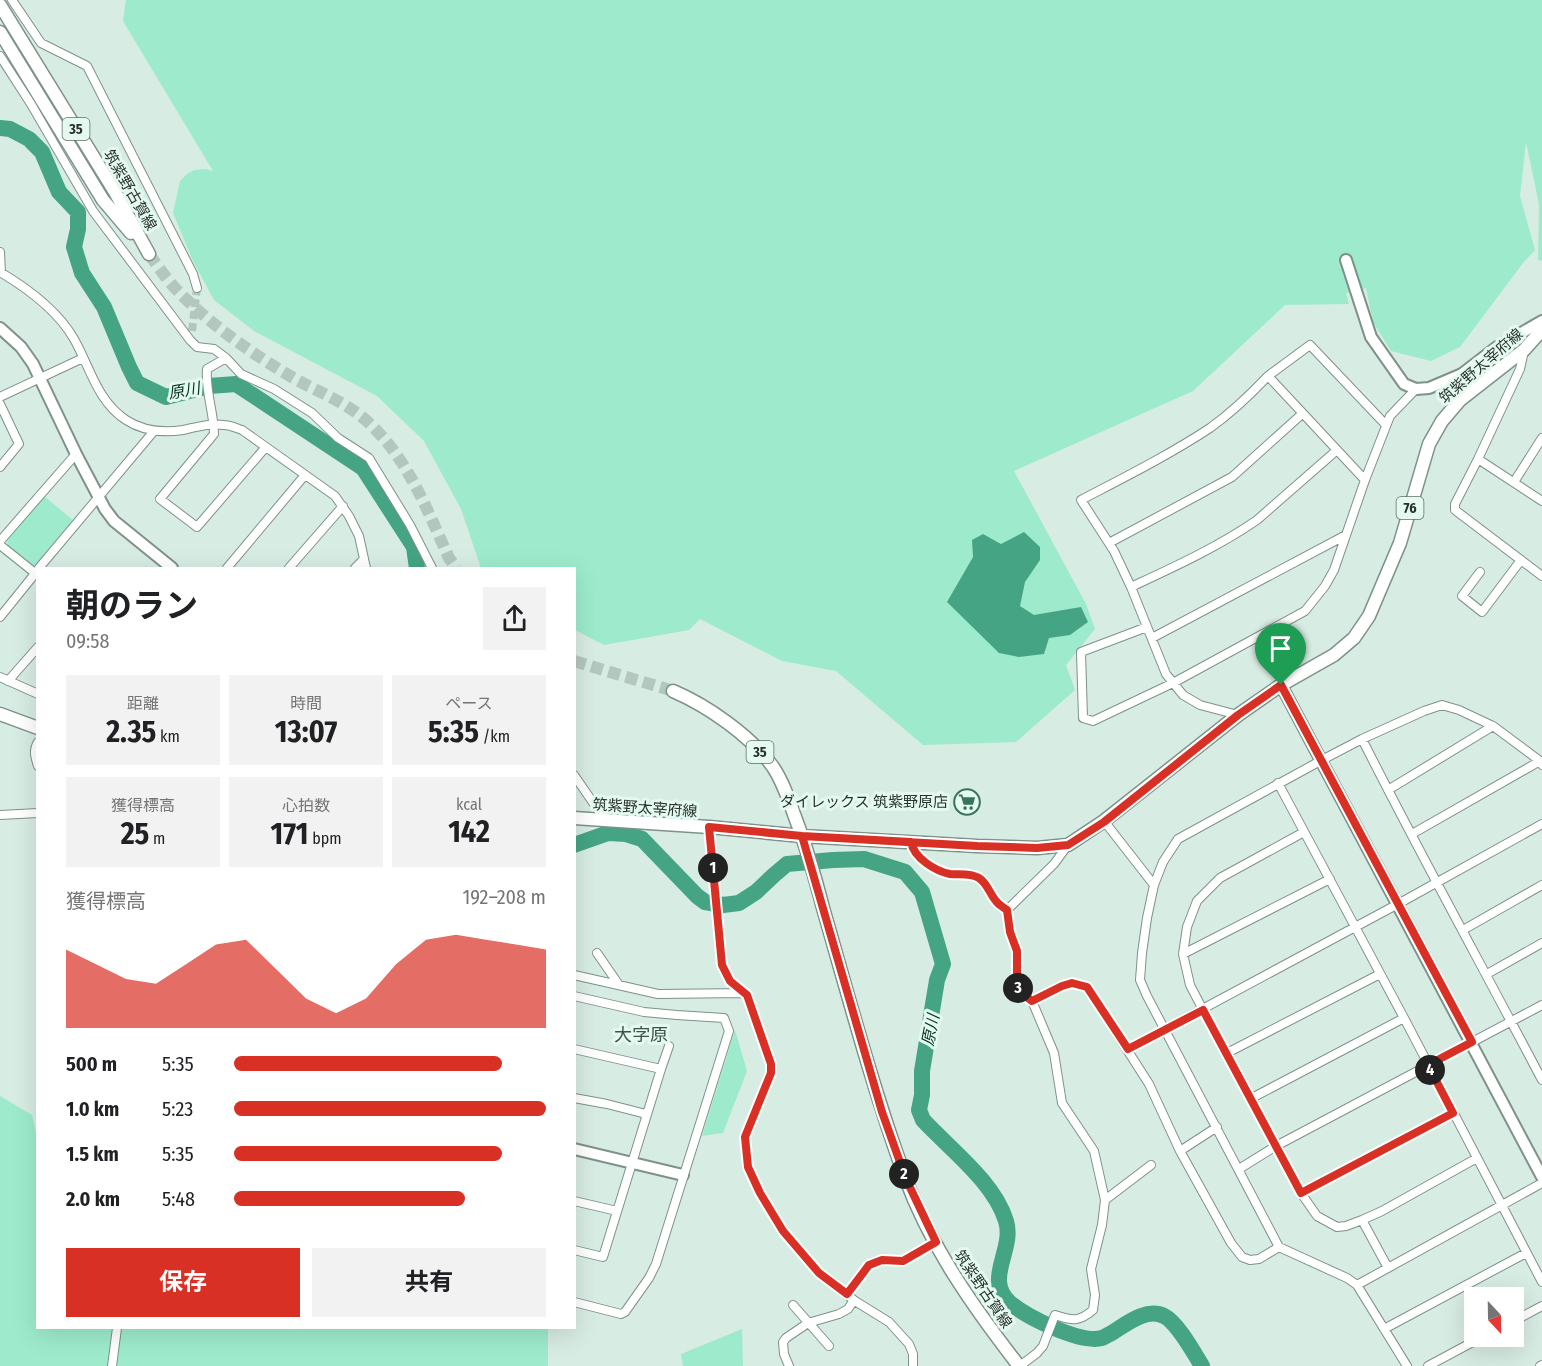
<!DOCTYPE html>
<html lang="ja">
<meta charset="utf-8">
<style>
body{margin:0;font-family:"Fira Sans Condensed","Noto Sans JP",sans-serif;background:#f2f2f2;color:#202124;height:100vh;display:flex;flex-direction:column;font-size:22px;white-space:nowrap}
*{box-sizing:border-box;margin:0}
p{font-size:20px;color:#757577}
.icon{flex:none;width:33px;height:33px;fill:none;stroke:currentColor;stroke-width:2;stroke-linecap:round;stroke-linejoin:round}
.map{position:relative;flex:1;overflow:hidden}
.side{position:absolute;left:36px;top:567px;width:540px;height:762px;display:flex;flex-direction:column;background:#fff;border-radius:0px;box-shadow:0 6px 24px #0002}
.side>*{flex:none}
.needle{width:39px;rotate:158deg}
.controls{position:absolute;left:1464px;top:1287px;display:grid;gap:12px}
.controls a{display:grid;place-items:center;width:60px;height:60px;border-radius:0px;background:#fff;box-shadow:0 6px 24px #0002;font-size:30px}
.pin{position:absolute;display:grid;place-items:center;width:51px;height:51px;color:#fff;margin:-62px -26px;border-radius:50% 50% 50% 0;rotate:-45deg;box-shadow:0 0 6px #0007}
.pin .icon{rotate:45deg}
.km{position:absolute;width:30px;height:30px;margin:-15px;border-radius:50%;background:#222;color:#fff;font-size:16px;line-height:30px;text-align:center}
.round{display:grid;place-items:center;flex:none;width:63px;height:63px;border-radius:0px;background:#f2f2f2}
.overview{display:flex;align-items:center;justify-content:space-between;height:102px;padding:0 30px}
h1{font-size:33px;font-weight:700;line-height:45px}
.stats{display:grid;grid-template-columns:repeat(3,1fr);gap:9px;height:102px;padding:6px 30px}
.stats div{display:grid;align-content:center;border-radius:0px;background:#f2f2f2;text-align:center}
.stats b{font-size:30px;font-weight:700}
.stats small{font-size:16px;font-weight:400}
.stats p{font-size:16px}
.chart{height:168px;padding:12px 30px}
.chart p{display:flex;justify-content:space-between}
.chart svg{width:100%;height:108px;margin-top:6px;fill:#d93025;opacity:.7}
.primary-button{display:flex;gap:12px;margin-top:auto;padding:12px 30px}
.primary-button a{flex:1;height:69px;border-radius:0px;background:#d93025;color:#fff;font-size:24px;font-weight:700;line-height:69px;text-align:center}
.primary-button a+a{background:#f2f2f2;color:#202124}
ul{padding:0 30px;list-style:none;font-size:20px}
li{display:grid;grid-template-columns:96px 72px 1fr;align-items:center;height:45px}
li i{height:15px;border-radius:8px;background:#d93025}
.map>svg:first-child{display:block}
</style>
<div class="map">
<svg width="1542" height="1366" viewBox="0 0 1542 1366">
<rect width="100%" height="100%" fill="#d7ece3"/>
<path fill="#9debcc" d="M126 0H1542V261L1538 260 1539 204 1526 142 1520 196 1535 250 1523 263 1460 347 1431 361 1391 351 1373 322 1366 288 1346 293 1349 304 1285 305 1193 391 1014 471 1086 604 1095 629 1066 665 1075 690 1016 742 923 745 836 671 782 661 700 619 689 630 604 645 575 630 574 568H481L461 509 424 441 377 396 254 331 214 300 193 261 173 213 180 181 187 174 194 170 206 169 213 171 123 21Z
M44 496 74 521 37 565H31L8 546 7 540Z
M735 1030 747 1071 723 1133 702 1136Z
M0 1096 32 1115 37 1137 38 1328H548V1366H0Z
M742 1329 743 1366H683L681 1354Z"/>
<path fill="#44a483" d="M1024 532 1040 547V560L1025 582 1020 606 1034 615 1081 607 1088 622 1070 635 1049 638 1044 654 1019 657 999 653 947 602 973 557 972 540 983 534 1001 544Z"/>
<g fill="none" stroke-linecap="round" stroke-linejoin="round">
<path stroke="#44a483" stroke-width="16" d="M0 128 10 129 29 139 42 152 59 192 78 212V229L74 247 82 273 104 307 129 367 137 383 166 397 209 386 236 384 363 468 414 547 417 568
M574 845 608 833 626 834 642 839 697 896 705 902 723 905 739 903 756 892 774 875 787 864 833 860 864 859 905 872 922 892 943 964 937 980 922 1071V1095L919 1110 923 1120C951 1150 994 1182 1006 1221 1015 1250 983 1279 1010 1303 1027 1317 1080 1344 1102 1338 1105 1337 1107 1335 1110 1334 1125 1325 1146 1307 1164 1316 1177 1322 1194 1353 1202 1366"/>
<path stroke="#b4c7bf" stroke-width="8" stroke-dasharray="8 4" stroke-linecap="butt" d="M192 331 197 288"/>
<path stroke="#b4c7bf" stroke-width="12" stroke-dasharray="12 6" stroke-linecap="butt" d="M149 254C157 265 165 277 174 287 207 322 248 351 290 376 317 392 348 402 371 425 409 461 428 512 449 558L456 568
M574 661 673 691"/>
<g stroke="#7e9289" stroke-width="10">
<path id="street" d="M12 0 41 43 87 66 193 274 197 288
M0 56 31 104 93 211 190 340 197 347 214 349 226 358 241 374 274 389 312 413 338 438 369 458 410 525 432 568
M0 252 1 273
M0 272C27 288 58 311 74 339 90 367 97 401 126 420 143 431 163 433 183 430 197 427 210 423 224 425 230 425 236 428 242 430L335 496 349 516 359 536 366 568
M1524 351 1520 369 1478 459 1542 501
M226 358 207 369C205 391 214 412 214 434L160 499 197 527 265 448
M1268 376 1310 345 1386 425
M0 397 83 358
M0 404 19 444 0 467
M1478 459 1455 504V510L1542 576
M1514 482 1542 438
M0 541 76 454
M1109 543 1232 477 1302 414
M0 545 35 573
M39 568 154 431
M227 568 305 475
M289 568 343 506
M355 568 364 559
M1480 572 1462 596 1482 612 1521 560
M1131 587C1174 567 1218 547 1257 520L1337 450
M0 617 38 570
M1147 627 1081 652 1083 718 1093 721 1173 683 1305 611 1325 586 1334 570 1365 480 1390 416 1416 389
M1152 638 1346 535
M0 677 38 694
M8 681 38 647
M1238 715 1200 705 1183 695 1166 674 1131 587 1114 551 1081 500C1125 477 1169 455 1210 428 1231 413 1250 395 1268 376L1365 480
M1362 739C1420 854 1482 966 1542 1080
M38 742C33 750 35 757 38 766
M574 775 605 820
M1278 783 1404 1018 1542 1282
M1388 790 1493 726
M0 815 38 813
M1104 821 1154 885
M709 827 722 965 730 981 747 995 771 1064V1073L745 1137 748 1167 760 1193 783 1231 819 1273 855 1301 889 1322 909 1344 913 1354V1366
M1304 832 1220 878 1197 901 1187 927 1183 954 1190 985 1203 1010 1301 1193 1317 1216 1337 1227 1346 1226 1362 1220 1382 1211 1477 1158
M1412 834 1540 761
M911 842C914 858 935 871 950 874 960 875 969 873 979 878 987 883 990 894 996 901 999 905 1003 907 1007 910
M1463 930 1542 885
M597 953 619 985
M1183 954 1330 879
M1487 974 1542 943
M574 975 658 994 745 993
M574 996 644 1012 677 1015 724 1018 729 1031 656 1264 649 1278 625 1312 621 1314 574 1302
M1032 1001 1062 986 1072 983 1087 987 1149 1084 1180 1151 1231 1243 1242 1257 1250 1260 1259 1259 1279 1247
M574 1049 661 1069 603 1257 574 1250
M1128 1049 1398 904 1542 824
M1227 1053 1380 974
M661 1069 669 1046
M574 1098 607 1104 646 1114
M1250 1099 1404 1018
M1180 1151 1217 1127
M1239 1169 1276 1146 1542 1005
M1301 1193 1453 1113
M1105 1200 1151 1165
M574 1201 617 1211
M1362 1220 1388 1268
M1357 1285 1542 1183
M847 1295 869 1265 882 1260 903 1261 936 1242
M793 1305 829 1346
M1514 1321 1542 1306
M1384 1329 1526 1253
M112 1366 117 1328
M789 1366 784 1354 783 1342 786 1338 808 1323 839 1314 848 1309 854 1300
M1020 1366 1037 1353 1043 1346 1055 1315C1073 1321 1079 1322 1093 1310L1095 1295 1091 1269 1102 1225 1105 1200 1094 1151 1062 1103 1054 1053 1032 1001 1020 992 1017 984V951L1010 932 1007 910 1054 864 1068 845
M1407 1366 1357 1285 1347 1278 1279 1247 1147 996 1140 980 1142 953 1147 918 1154 885 1163 862 1178 839 1322 760 1362 739 1424 711 1442 705 1459 710 1493 726 1540 761 1542 765
M1428 1366 1484 1336
M1540 1366 1542 1365"/>
</g>
<g stroke="#7e9289" stroke-width="14">
<path id="secondary" d="M1346 260 1371 337 1404 384 1416 389 1429 388 1462 374 1497 347 1542 321
M0 328 21 347 33 364 76 454 105 509 114 521 172 568
M1281 685 1542 1177
M574 1149 683 1175"/>
</g>
<g stroke="#7e9289" stroke-width="15">
<path id="primary" d="M0 5 115 192 149 254
M0 32 103 200 131 233
M673 691C708 706 751 736 773 767 783 782 789 800 795 817 806 846 815 877 823 908 849 998 873 1089 905 1177 930 1246 974 1308 1019 1366
M0 714 38 728
M574 818 709 827 802 836 977 846 1037 848 1068 845 1104 821 1238 715 1281 685 1334 655 1354 638 1369 616 1400 543 1429 444 1442 421 1460 400 1524 350 1542 330"/>
</g>
<use href="#street" stroke="#fff" stroke-width="8"/>
<use href="#secondary" stroke="#fff" stroke-width="10"/>
<use href="#primary" stroke="#fff" stroke-width="12"/>
</g>
<g fill="none" stroke-linecap="round" stroke-linejoin="round">
<g stroke="#fff" stroke-width="12">
<path id="route" d="M1281 685 1238 715 1104 822 1068 845 1037 848 977 846 802 836 709 827 722 965 730 981 747 995 771 1064V1073L745 1137 748 1167 760 1193 783 1231 819 1273 847 1294 869 1265 882 1260 903 1261 936 1242 906 1179 882 1112 802 836 911 842C914 858 935 871 950 874 960 875 970 873 979 878 987 883 990 894 996 901 999 905 1003 907 1007 910L1010 932 1017 951V984L1020 992 1032 1001 1062 986 1072 983 1087 987 1128 1049 1203 1010 1301 1193 1453 1113 1428 1065 1472 1042 1281 685"/>
</g>
<use href="#route" stroke="#d93025" stroke-width="8"/>
</g>
<defs>
<g id="supermarket-ring" transform="scale(1.35)"><circle r="9.5" fill="#e4faf0" stroke="#37735d" stroke-width="1.5"/><path d="M-6-5.5h2.5l.6 2H6L4.5 2H-2.5L-4.4-4H-6ZM-1.5 3.2a1.3 1.3 0 1 0 .1 0ZM3 3.2a1.3 1.3 0 1 0 .1 0Z" fill="#37735d"/></g>
</defs>
<g fill-rule="evenodd">
<use href="#supermarket-ring" x="967" y="802"/>
</g>
<g text-anchor="middle" stroke-width="6" stroke-linejoin="round" paint-order="stroke">
<g fill="#e4faf0" stroke="#616d68" stroke-width="1.5">
<rect x="62.5" y="118" width="27" height="22" rx="4.5"/>
<rect x="1396.5" y="497" width="27" height="22" rx="4.5"/>
<rect x="746.5" y="741" width="27" height="22" rx="4.5"/>
</g>
<g font-size="14" font-weight="bold" fill="#29312e">
<text x="76" y="134">35</text>
<text x="1410" y="513">76</text>
<text x="760" y="757">35</text>
</g>
<g font-size="15" fill="#29312e" stroke="#e4faf0">
<text transform="translate(130 190) rotate(60)" y="5">筑紫野古賀線</text>
<text transform="translate(1481 366) rotate(-41)" y="5">筑紫野太宰府線</text>
<text transform="translate(645 808) rotate(4)" y="5">筑紫野太宰府線</text>
<text transform="translate(983 1289) rotate(56)" y="5">筑紫野古賀線</text>
</g>
<g font-size="15" fill="#29312e" stroke="#e4faf0" text-anchor="end">
<text x="948" y="807">ダイレックス 筑紫野原店</text>
</g>
<g font-size="16" font-style="italic" fill="#063224" stroke="#e4faf0">
<text transform="translate(184 390) rotate(-10)" y="6">原川</text>
<text transform="translate(930 1030) rotate(-79)" y="6">原川</text>
</g>
<g font-size="18" fill="#3f5149" stroke="#e4faf0">
<text x="641" y="1041">大字原</text>
</g>
</g>
</svg>
<div class="controls">
<a><svg class="needle" viewBox="-14 -14 28 28"><path d="M0-13l5 13h-10z" fill="#e53935"/><path d="M0 13l5-13h-10z" fill="#757577"/></svg></a>
</div>
<div class="pin" style="left:1281px;top:685px;background:#1e9e55"><svg class="icon" aria-label="arrive" viewBox="0 0 24 24"><path d="M6 21V4h12l-3 4 3 4H6"/></svg></div>
<b class="km" style="left:713px;top:868px">1</b>
<b class="km" style="left:904px;top:1174px">2</b>
<b class="km" style="left:1018px;top:988px">3</b>
<b class="km" style="left:1430px;top:1070px">4</b>
<section class="side">
<div class="overview"><div><h1>朝のラン</h1><p>09:58</p></div><a class="round"><svg class="icon" aria-label="share" viewBox="0 0 24 24"><path d="M12 15V3M7 8l5-5 5 5M5 13v7h14v-7"/></svg></a></div>
<div class="stats">
<div><p>距離</p><b>2.35<small> km</small></b></div>
<div><p>時間</p><b>13:07</b></div>
<div><p>ペース</p><b>5:35<small> /km</small></b></div>
</div>
<div class="stats">
<div><p>獲得標高</p><b>25<small> m</small></b></div>
<div><p>心拍数</p><b>171<small> bpm</small></b></div>
<div><p>kcal</p><b>142</b></div>
</div>
<div class="chart"><p><span>獲得標高</span>192–208 m</p>
<svg viewBox="0 0 160 44" preserveAspectRatio="none"><path d="M0 44V12L10 18L20 24L30 26L40 18L50 10L60 8L70 20L80 32L90 38L100 32L110 18L120 8L130 6L140 8L150 10L160 12V44z"/></svg>
</div>
<ul>
<li><b>500 m</b>5:35<i style="width:86%"></i></li>
<li><b>1.0 km</b>5:23<i style="width:100%"></i></li>
<li><b>1.5 km</b>5:35<i style="width:86%"></i></li>
<li><b>2.0 km</b>5:48<i style="width:74%"></i></li>
</ul>
<div class="primary-button"><a>保存</a><a>共有</a></div>
</section>
</div>
